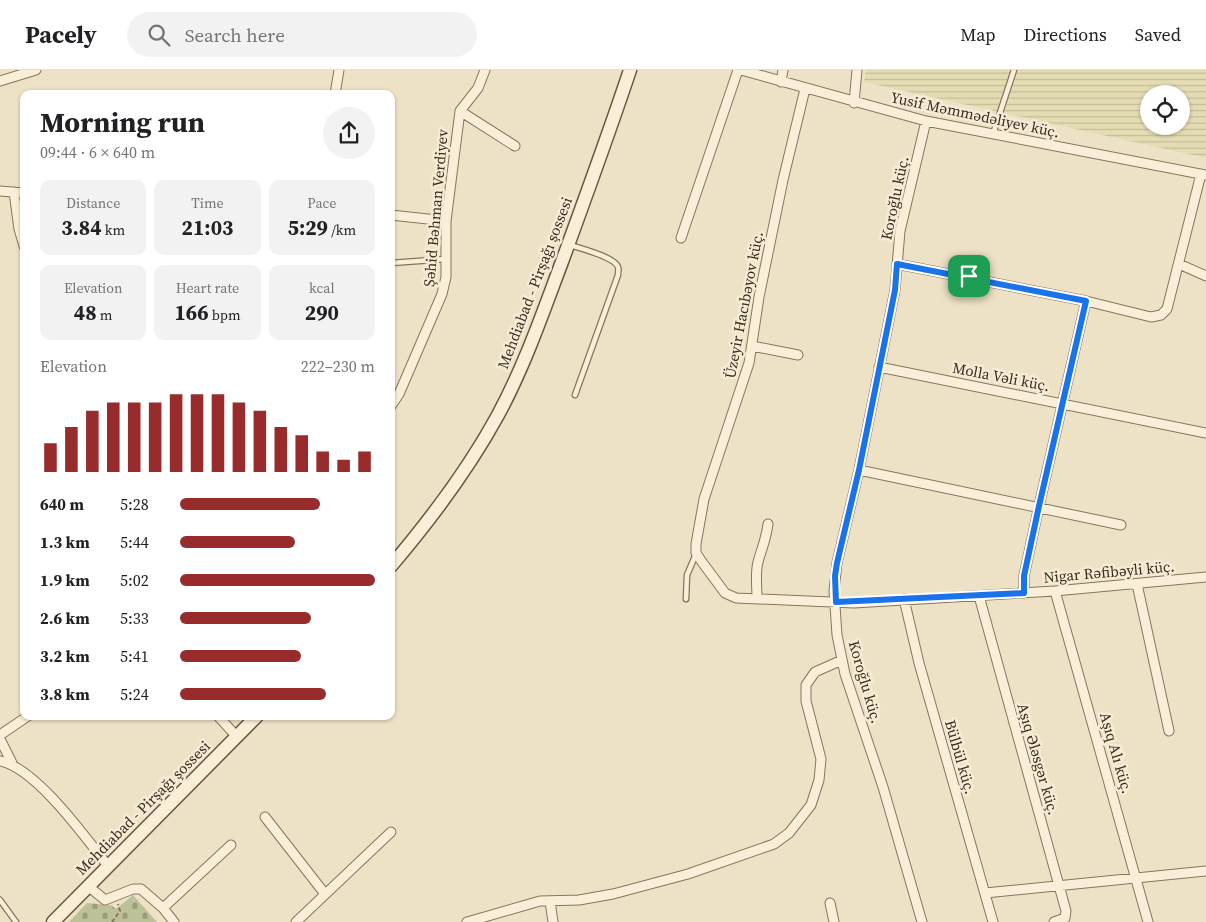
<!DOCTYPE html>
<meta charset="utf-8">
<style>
body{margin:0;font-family:"Source Serif 4",serif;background:#f2f2f2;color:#202124;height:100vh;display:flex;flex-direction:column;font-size:19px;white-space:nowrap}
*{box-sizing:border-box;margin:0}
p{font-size:16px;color:#757577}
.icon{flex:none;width:28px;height:28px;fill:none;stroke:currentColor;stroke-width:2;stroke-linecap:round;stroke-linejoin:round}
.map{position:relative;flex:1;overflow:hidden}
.drawer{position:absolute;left:20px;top:20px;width:375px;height:630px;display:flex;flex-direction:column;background:#fff;border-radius:10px;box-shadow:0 1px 4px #0004}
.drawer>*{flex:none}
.fabs{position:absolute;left:1140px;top:15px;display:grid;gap:10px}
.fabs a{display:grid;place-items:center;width:50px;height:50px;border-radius:50%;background:#fff;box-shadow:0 1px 4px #0004;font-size:25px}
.pin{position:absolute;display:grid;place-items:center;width:42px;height:42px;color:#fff;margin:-21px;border-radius:10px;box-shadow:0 2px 8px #0006}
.round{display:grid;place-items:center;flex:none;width:52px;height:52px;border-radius:26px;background:#f2f2f2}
.overview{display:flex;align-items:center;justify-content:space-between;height:85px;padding:0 20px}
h1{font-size:28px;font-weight:700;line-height:38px}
.metrics{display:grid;grid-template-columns:repeat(3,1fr);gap:8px;height:85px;padding:5px 20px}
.metrics div{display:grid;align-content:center;border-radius:10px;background:#f2f2f2;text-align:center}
.metrics b{font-size:21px;font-weight:700}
.metrics small{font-size:14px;font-weight:400}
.metrics p{font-size:14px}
.chart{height:140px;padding:10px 20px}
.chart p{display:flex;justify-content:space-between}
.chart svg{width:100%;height:90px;margin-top:5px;stroke:#982c2c;stroke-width:6}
ul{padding:0 20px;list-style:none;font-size:16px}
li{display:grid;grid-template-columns:80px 60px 1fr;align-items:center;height:38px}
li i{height:12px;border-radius:6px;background:#982c2c}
header{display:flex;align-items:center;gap:30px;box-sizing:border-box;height:70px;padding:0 25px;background:#fff;border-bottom:1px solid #e0e0e0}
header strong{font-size:24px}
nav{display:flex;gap:28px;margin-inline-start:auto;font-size:18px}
.search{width:350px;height:45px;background:#f2f2f2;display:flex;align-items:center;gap:12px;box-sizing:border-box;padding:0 18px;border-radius:28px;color:#757577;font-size:19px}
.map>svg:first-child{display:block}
</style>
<header>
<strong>Pacely</strong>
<div class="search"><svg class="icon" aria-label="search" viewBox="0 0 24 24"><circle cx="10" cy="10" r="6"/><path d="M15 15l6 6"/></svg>Search here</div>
<nav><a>Map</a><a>Directions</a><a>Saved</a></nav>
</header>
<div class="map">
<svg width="1206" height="852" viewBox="0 0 1206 852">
<defs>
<pattern id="farmland-rules" width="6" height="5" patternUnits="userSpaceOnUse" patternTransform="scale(1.25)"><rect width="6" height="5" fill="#e4dcb3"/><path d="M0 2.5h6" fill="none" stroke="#c4bd9a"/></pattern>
<pattern id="cemetery-stones" width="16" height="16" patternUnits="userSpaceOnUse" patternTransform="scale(1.25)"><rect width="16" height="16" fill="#bcc198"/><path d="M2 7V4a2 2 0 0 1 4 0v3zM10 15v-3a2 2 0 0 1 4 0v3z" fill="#9a9d7b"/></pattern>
</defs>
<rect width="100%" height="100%" fill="#eee2c6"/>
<path fill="url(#farmland-rules)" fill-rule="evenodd" d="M866 0H1206V88L864 12ZM1149 24H1181V56H1149Z"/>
<path fill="url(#cemetery-stones)" d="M133 825 157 852H69L87 833 111 835 116 839Z"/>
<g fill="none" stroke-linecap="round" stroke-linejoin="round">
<g stroke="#89745b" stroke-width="7">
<path id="lane" d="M993 64 1014 0
M570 175C579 178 615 187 618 197 619 199 618 202 618 205L575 325
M391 193 446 189
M686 529 687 505 696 484
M0 830 16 852"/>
</g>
<g stroke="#89745b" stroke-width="11">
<path id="street" d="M741 0 926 51 1206 105
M0 11 36 0
M781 12 783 0
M805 19 783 110 759 227 749 293 704 429 696 474V483L702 492 725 523 736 528 854 533 1055 521 1206 507
M335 24 339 0
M854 33 857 0
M460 41 515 76
M0 121 24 123
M14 122 19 159 24 176
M391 145 446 151
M681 168 738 0
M897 194 1086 231 1151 247 1161 245 1167 239 1201 104
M1179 194 1206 206
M752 276 798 285
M879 297 1206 363
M391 336 399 324 442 224 446 207V151L460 41 478 18 485 0
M859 400 1121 455
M1137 514 1169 661
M1055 521 1148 852
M1024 523V506L1039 436 1086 231
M979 526 1066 841 1065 848 1054 852
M757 528C757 516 755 503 758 492 762 477 766 470 768 454
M904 529 919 593 993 852
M218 646 237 667
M0 665 28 646
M0 669 12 693
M0 691C36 698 85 767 108 796
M265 747 325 824
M88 816 105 830 133 819H141L163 838 174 852
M985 823 1206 801
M550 831 553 852
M830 833 834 852
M163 838 231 775
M296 852 391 762
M467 852 540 831 579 830 613 824 688 804 774 774 789 763 811 735 819 710 821 689 806 631V615L815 602 842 590
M922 852 883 717 845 604 837 565 834 521 837 493 859 400 895 220 900 161 926 51"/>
</g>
<g stroke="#6b553f" stroke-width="15">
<path id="secondary" d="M391 496C431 449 468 400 498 345 525 295 543 242 563 189 586 126 609 63 630 0
M53 852 257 646"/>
</g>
<path stroke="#89745b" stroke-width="2" stroke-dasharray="4 2.5" stroke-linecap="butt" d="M112 852 120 841 118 834"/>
<use href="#lane" stroke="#f9efd9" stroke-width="4.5"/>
<use href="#street" stroke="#f9efd9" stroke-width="9"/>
<use href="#secondary" stroke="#f9efd9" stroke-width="12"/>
</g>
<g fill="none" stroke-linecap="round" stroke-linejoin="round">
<g stroke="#fff" stroke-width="10">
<path id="route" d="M897 194 1086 231 1039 436 1024 506V523L836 532 835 506 837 493 859 400 895 220Z"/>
</g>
<use href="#route" stroke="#1a73e8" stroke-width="6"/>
</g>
<g text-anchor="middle" stroke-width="5" stroke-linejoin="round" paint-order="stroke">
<g font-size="15" fill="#3a2c1f" stroke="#f6ecd5">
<text transform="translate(975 45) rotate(12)" y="5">Yusif Məmmədəliyev küç.</text>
<text transform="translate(895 128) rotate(-78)" y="5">Koroğlu küç.</text>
<text transform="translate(436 138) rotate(-85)" y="5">Şəhid Bəhman Verdiyev</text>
<text transform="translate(535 213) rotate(-69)" y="5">Mehdiabad - Pirşağı şossesi</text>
<text transform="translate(744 235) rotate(-79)" y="5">Üzeyir Hacıbəyov küç.</text>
<text transform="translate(1001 307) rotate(11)" y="5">Molla Vəli küç.</text>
<text transform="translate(1109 502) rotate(-5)" y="5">Nigar Rəfibəyli küç.</text>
<text transform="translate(865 612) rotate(74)" y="5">Koroğlu küç.</text>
<text transform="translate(1116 683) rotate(74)" y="5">Aşıq Alı küç.</text>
<text transform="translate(960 687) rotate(74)" y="5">Bülbül küç.</text>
<text transform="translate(1038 689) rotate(74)" y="5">Aşıq Ələsgər küç.</text>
<text transform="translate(143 738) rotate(-45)" y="5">Mehdiabad - Pirşağı şossesi</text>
</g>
</g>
</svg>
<div class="fabs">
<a><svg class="icon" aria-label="locate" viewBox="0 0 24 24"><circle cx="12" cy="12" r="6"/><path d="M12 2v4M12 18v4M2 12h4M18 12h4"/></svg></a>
</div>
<div class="pin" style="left:969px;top:206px;background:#1e9e55"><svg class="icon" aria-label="arrive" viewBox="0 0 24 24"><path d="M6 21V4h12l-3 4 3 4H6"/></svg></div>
<section class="drawer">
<div class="overview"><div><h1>Morning run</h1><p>09:44 · 6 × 640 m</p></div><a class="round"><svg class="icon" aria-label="share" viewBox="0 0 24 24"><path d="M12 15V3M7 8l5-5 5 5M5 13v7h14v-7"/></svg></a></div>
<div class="metrics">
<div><p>Distance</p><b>3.84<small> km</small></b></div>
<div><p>Time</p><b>21:03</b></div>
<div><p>Pace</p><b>5:29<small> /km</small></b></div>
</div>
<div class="metrics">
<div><p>Elevation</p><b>48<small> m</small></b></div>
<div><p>Heart rate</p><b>166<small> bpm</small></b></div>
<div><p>kcal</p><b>290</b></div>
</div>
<div class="chart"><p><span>Elevation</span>222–230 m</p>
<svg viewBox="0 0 160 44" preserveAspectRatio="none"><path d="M5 44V30M15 44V22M25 44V14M35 44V10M45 44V10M55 44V10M65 44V6M75 44V6M85 44V6M95 44V10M105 44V14M115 44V22M125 44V26M135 44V34M145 44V38M155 44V34"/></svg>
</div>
<ul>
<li><b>640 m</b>5:28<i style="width:72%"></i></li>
<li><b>1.3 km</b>5:44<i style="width:59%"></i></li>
<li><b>1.9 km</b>5:02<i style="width:100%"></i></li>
<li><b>2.6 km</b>5:33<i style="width:67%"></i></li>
<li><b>3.2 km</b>5:41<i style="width:62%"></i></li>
<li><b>3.8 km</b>5:24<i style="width:75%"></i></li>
</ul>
</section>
</div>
